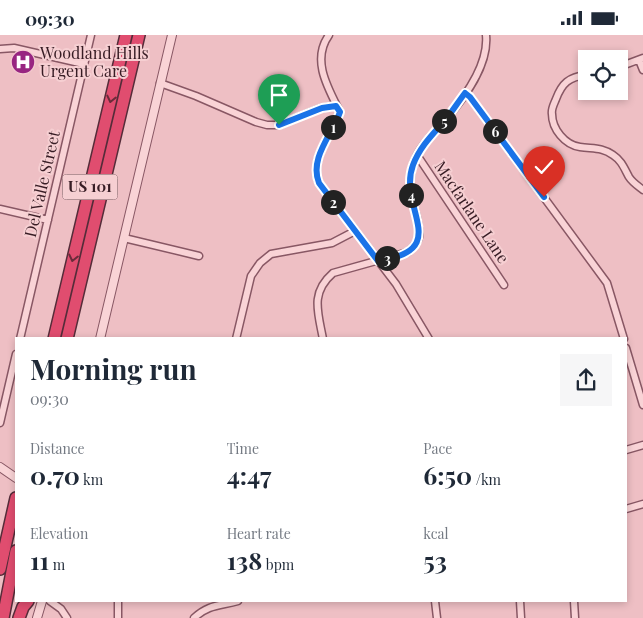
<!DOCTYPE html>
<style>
body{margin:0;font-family:"Playfair Display",serif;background:#f6f6f7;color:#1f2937;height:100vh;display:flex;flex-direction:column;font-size:19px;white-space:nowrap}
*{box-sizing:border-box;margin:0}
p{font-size:16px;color:#747a83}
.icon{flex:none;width:28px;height:28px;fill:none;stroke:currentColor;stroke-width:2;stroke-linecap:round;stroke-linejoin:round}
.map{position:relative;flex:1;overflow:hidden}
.panel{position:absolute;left:15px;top:302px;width:612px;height:265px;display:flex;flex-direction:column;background:#fff;border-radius:0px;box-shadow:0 2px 8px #0003}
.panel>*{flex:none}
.controls{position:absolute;left:578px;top:15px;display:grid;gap:10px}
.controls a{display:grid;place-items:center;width:50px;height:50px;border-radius:0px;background:#fff;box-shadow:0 2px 8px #0003;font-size:25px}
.pin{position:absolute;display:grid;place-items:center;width:42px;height:42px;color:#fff;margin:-51px -21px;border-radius:50% 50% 50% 0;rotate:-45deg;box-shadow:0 0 5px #0007}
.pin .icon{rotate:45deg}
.km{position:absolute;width:25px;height:25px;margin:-12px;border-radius:50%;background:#222;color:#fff;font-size:14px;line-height:25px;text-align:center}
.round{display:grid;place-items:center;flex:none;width:52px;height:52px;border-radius:0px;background:#f6f6f7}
.head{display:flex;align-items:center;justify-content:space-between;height:85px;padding:0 15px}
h1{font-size:28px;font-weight:700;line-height:38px}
.stats{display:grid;grid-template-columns:repeat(3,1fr);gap:8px;height:85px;padding:5px 15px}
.stats div{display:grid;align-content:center}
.stats b{font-size:25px;font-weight:700}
.stats small{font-size:14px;font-weight:400}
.stats p{font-size:14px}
.status{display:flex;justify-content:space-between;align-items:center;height:35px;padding:0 25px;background:#fff;direction:ltr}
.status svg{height:14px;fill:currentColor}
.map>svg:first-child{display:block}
</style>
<div class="status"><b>09:30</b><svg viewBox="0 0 49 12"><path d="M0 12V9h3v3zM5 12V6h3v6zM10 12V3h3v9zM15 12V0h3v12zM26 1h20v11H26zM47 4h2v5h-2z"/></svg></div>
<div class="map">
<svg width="643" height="583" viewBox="0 0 643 583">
<rect width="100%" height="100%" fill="#eebfc4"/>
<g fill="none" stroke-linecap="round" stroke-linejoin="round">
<g stroke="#885764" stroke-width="9">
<path id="minor" d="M329 0C311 25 328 53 340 77 332 100 309 123 319 148L396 249 429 304
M0 14 14 13 84 29
M639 25 643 35
M619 32 643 23
M586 40C569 42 562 48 556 64 554 69 551 74 552 79 552 94 565 110 580 112 593 114 602 112 613 120 622 126 624 133 629 142 632 147 638 151 643 155
M160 48 196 61 256 87 267 90H279L321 73 336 71
M465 58 470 62 607 248 624 304
M417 120 504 250
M0 174 48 185
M124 203 199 221
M20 304 91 0
M236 304 251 241 260 228 271 219 332 208 355 196
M323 304C318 277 310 258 333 238L408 217C412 213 418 208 419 202 420 196 418 189 417 183 411 161 406 141 417 120 424 106 436 96 446 84 465 62 489 30 486 0
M626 313 643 370
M0 388 16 319
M626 415 643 410
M626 474 643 469
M50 566 61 574 67 583
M435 566 437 583
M520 566 521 583
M574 566 575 583
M118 583V566
M194 583C209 569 220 571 238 566"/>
</g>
<g stroke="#885764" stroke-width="10">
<path id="tertiary" d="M100 304 172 0
M0 432 16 443
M37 583 42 566"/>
</g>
<g stroke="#552c39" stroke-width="14">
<path id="motorway" d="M54 304 126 0
M67 304 139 0
M0 534 16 463
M3 583 16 516
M19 583 23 572 28 566"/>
</g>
<use href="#minor" stroke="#f9d3d6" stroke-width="6"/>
<use href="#tertiary" stroke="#f9d3d6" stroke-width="8"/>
<use href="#motorway" stroke="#e04d6f" stroke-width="11"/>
</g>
<defs><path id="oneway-chevron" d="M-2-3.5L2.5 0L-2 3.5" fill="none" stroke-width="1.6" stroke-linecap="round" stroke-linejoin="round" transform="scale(1.25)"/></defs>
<g stroke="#6a2b3a">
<use href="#oneway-chevron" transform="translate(111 64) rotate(103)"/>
<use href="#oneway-chevron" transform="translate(73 223) rotate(103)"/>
</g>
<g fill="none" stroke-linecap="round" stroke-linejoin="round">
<g stroke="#fff" stroke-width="10">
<path id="route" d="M279 90 322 73 336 71 340 77C332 100 309 123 319 148L378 226C454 215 397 173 413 130 420 111 434 98 447 83 453 75 459 66 465 58L470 62 544 162"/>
</g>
<use href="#route" stroke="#1a73e8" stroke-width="6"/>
</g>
<defs>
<g id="hospital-disc" transform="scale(1.25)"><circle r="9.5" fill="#982681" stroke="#f6cfd2"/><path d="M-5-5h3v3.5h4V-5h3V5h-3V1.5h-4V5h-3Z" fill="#fff"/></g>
</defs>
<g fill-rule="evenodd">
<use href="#hospital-disc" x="23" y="27"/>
</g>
<g text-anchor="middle" stroke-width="4" stroke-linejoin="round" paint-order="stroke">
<rect fill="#f6cfd2" stroke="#705258" stroke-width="1" x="62.5" y="139.5" width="55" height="25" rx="4"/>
<g font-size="15" font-weight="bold" fill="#371c24">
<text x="90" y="157">US 101</text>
</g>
<g font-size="16" fill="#371c24" stroke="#f6cfd2" text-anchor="start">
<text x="40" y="24">Woodland Hills<tspan x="40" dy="18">Urgent Care</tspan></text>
</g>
<g font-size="16" fill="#371c24" stroke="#f6cfd2">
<text transform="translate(42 149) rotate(-77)" y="6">Del Valle Street</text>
<text transform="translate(472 177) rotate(56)" y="6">Macfarlane Lane</text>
</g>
</g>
</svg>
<div class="controls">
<a><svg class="icon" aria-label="locate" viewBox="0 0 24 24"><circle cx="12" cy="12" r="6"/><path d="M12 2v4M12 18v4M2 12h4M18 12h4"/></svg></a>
</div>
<div class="pin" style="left:279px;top:90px;background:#1e9e55"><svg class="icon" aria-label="arrive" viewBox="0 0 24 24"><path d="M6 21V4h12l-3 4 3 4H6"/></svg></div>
<div class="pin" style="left:544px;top:162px;background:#d93025"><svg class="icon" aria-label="check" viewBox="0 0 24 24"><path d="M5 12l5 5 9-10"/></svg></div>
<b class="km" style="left:333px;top:92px">1</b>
<b class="km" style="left:333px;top:167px">2</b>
<b class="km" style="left:387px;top:223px">3</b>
<b class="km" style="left:411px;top:160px">4</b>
<b class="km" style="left:444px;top:86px">5</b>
<b class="km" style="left:495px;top:96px">6</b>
<section class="panel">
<div class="head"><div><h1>Morning run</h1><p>09:30</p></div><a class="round"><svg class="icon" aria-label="share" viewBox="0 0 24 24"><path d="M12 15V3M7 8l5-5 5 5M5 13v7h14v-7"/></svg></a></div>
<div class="stats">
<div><p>Distance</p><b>0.70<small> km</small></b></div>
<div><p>Time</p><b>4:47</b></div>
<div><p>Pace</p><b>6:50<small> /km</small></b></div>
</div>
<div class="stats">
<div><p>Elevation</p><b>11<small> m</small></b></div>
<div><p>Heart rate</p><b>138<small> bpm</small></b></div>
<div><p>kcal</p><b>53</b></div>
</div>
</section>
</div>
